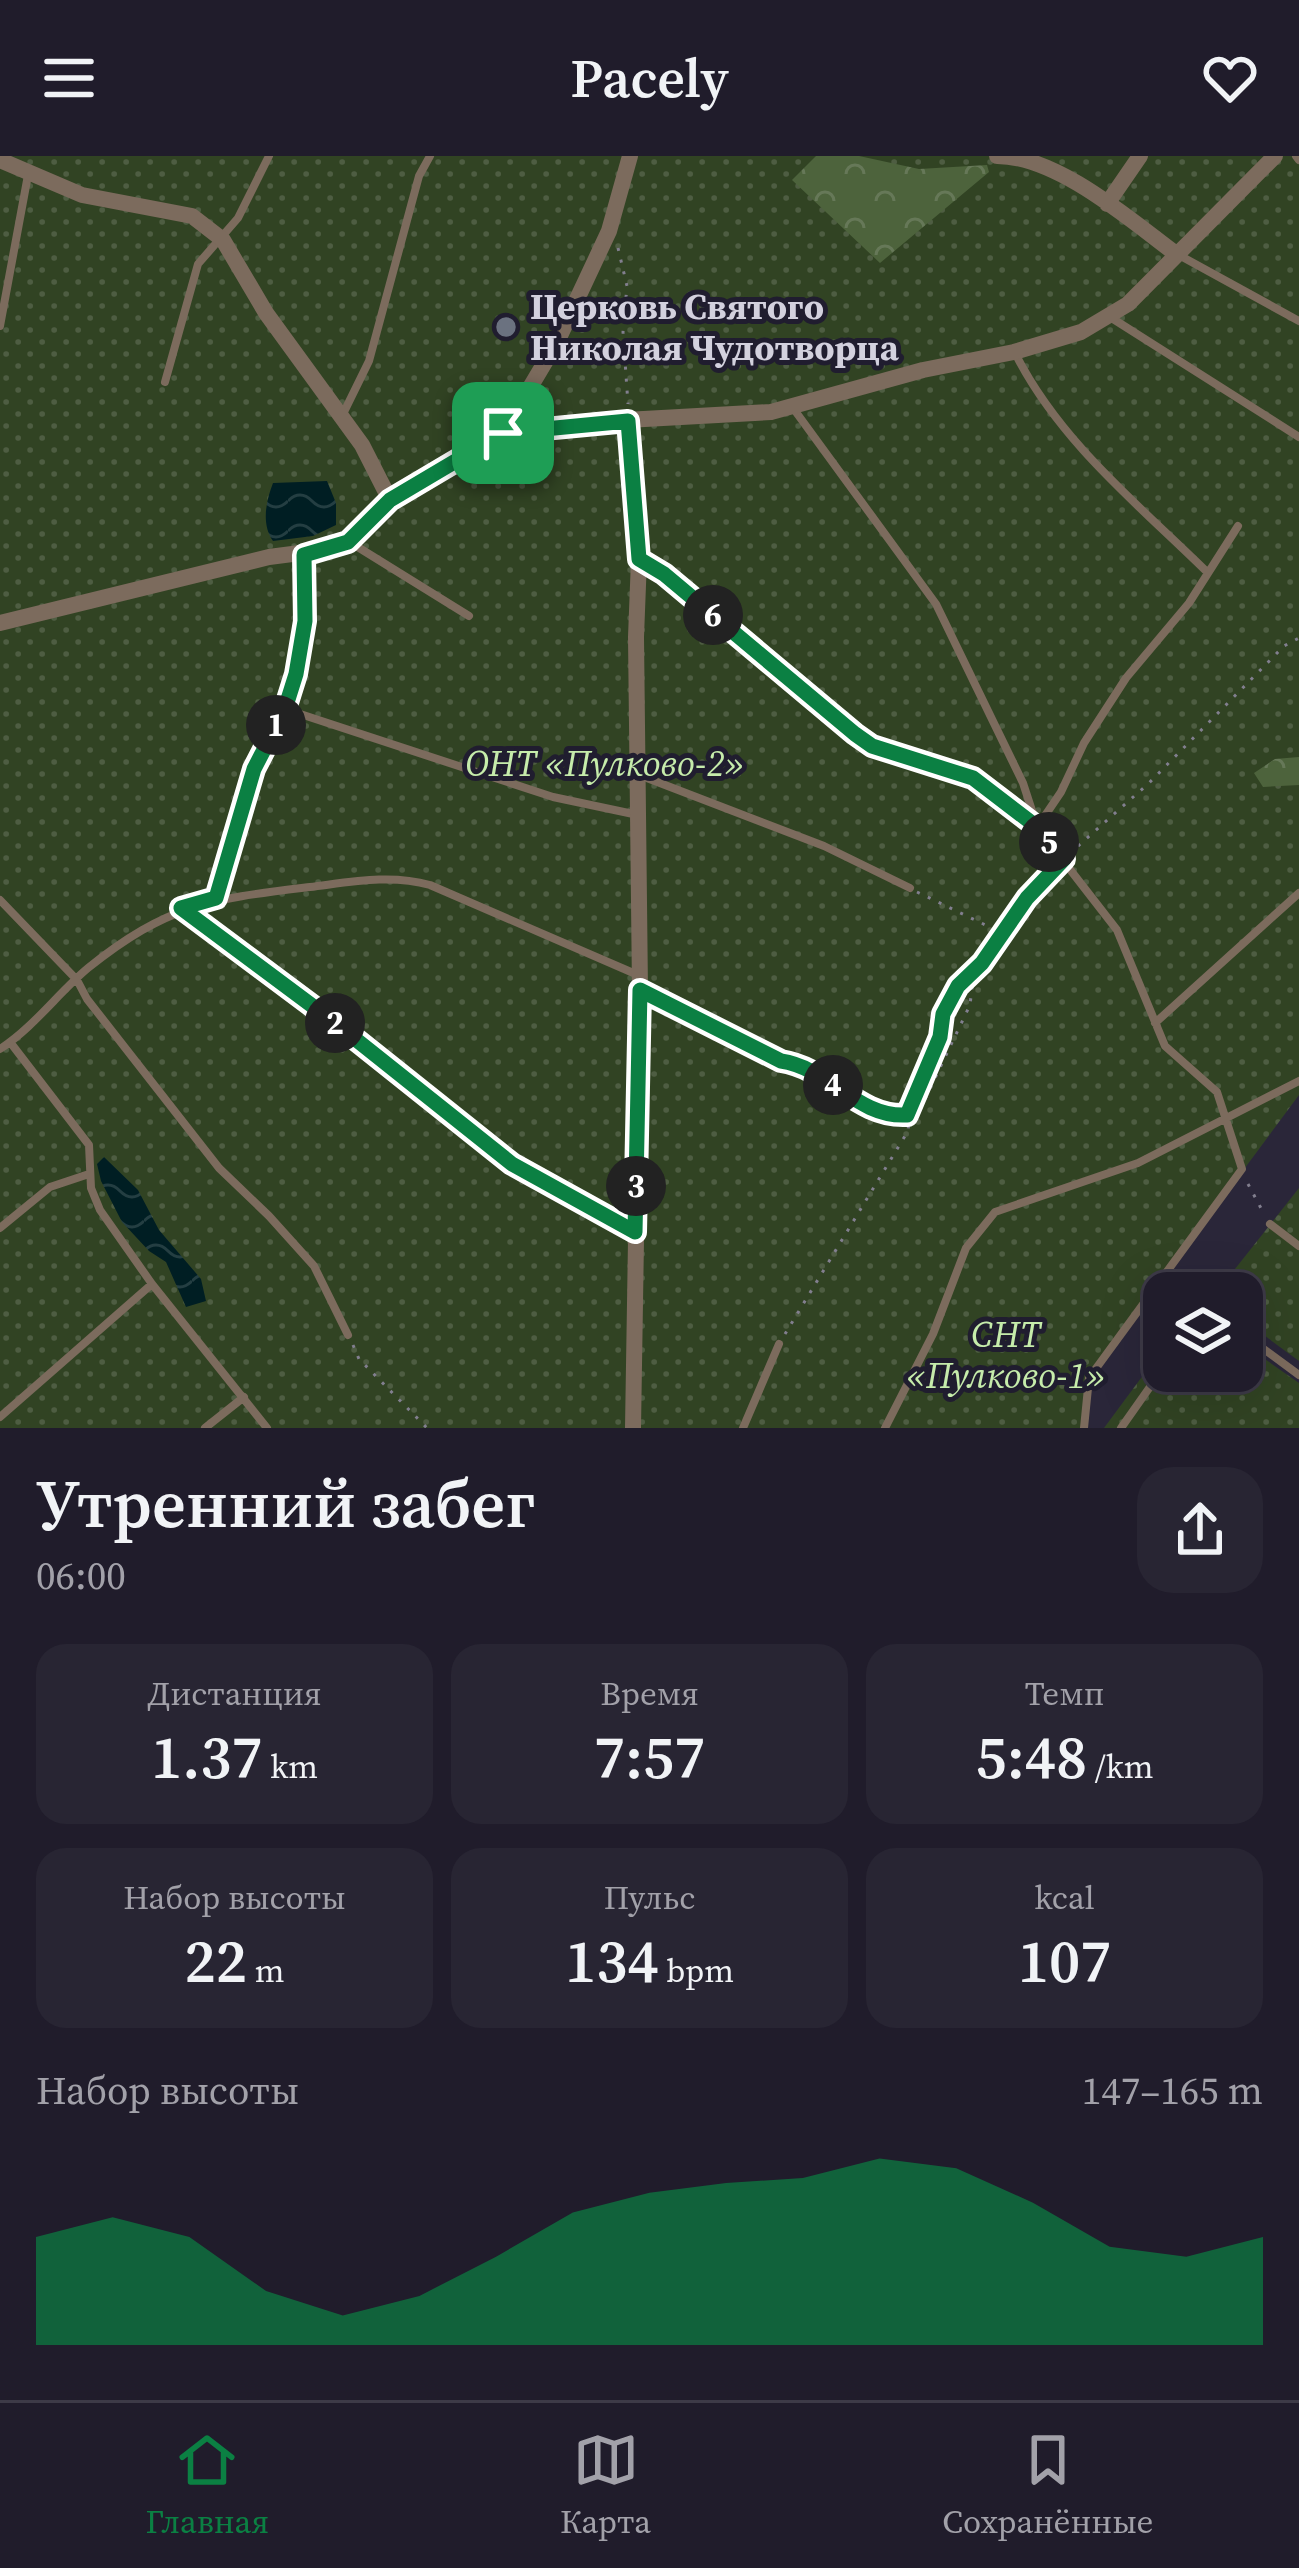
<!DOCTYPE html>
<html lang="ru">
<meta charset="utf-8">
<style>
body{margin:0;font-family:"Source Serif 4",serif;background:#282533;color:#f1f3f6;height:100vh;display:flex;flex-direction:column;font-size:45px;white-space:nowrap}
*{box-sizing:border-box;margin:0}
p{font-size:39px;color:#a2a1a9}
.icon{flex:none;width:66px;height:66px;fill:none;stroke:currentColor;stroke-width:2;stroke-linecap:round;stroke-linejoin:round}
.map{position:relative;height:1272px;overflow:hidden}
.sheet{display:flex;flex-direction:column;background:#201c2b;flex:1}
.sheet>*{flex:none}
.tools{position:absolute;left:1143px;top:1116px;display:grid;gap:24px}
.tools a{display:grid;place-items:center;width:120px;height:120px;border-radius:24px;background:#201c2b;box-shadow:0 12px 48px #0002,0 0 0 3px #3d3a47;font-size:60px}
.pin{position:absolute;display:grid;place-items:center;width:102px;height:102px;color:#fff;margin:-51px;border-radius:24px;box-shadow:0 6px 18px #0006}
.km{position:absolute;width:60px;height:60px;margin:-30px;border-radius:50%;background:#222;color:#fff;font-size:33px;line-height:60px;text-align:center}
.round{display:grid;place-items:center;flex:none;width:126px;height:126px;border-radius:36px;background:#282533}
.headline{display:flex;align-items:center;justify-content:space-between;height:204px;padding:0 36px}
h1{font-size:66px;font-weight:600;line-height:90px}
.figures{display:grid;grid-template-columns:repeat(3,1fr);gap:18px;height:204px;padding:12px 36px}
.figures div{display:grid;align-content:center;border-radius:30px;background:#282533;text-align:center}
.figures b{font-size:60px;font-weight:600}
.figures small{font-size:33px;font-weight:400}
.figures p{font-size:33px}
.chart{height:336px;padding:24px 36px}
.chart p{display:flex;justify-content:space-between}
.chart svg{width:100%;height:216px;margin-top:12px;fill:#0b8043;opacity:.7}
header{display:flex;justify-content:space-between;align-items:center;height:156px;padding:0 36px;background:#201c2b;font-size:54px;font-weight:600}
.menu{display:flex;justify-content:space-around;align-items:center;height:168px;border-top:3px solid #3d3a47;background:#201c2b;font-size:33px;color:#a2a1a9}
.menu a{display:grid;justify-items:center;gap:6px}
.menu .on{color:#0b8043}
.map>svg:first-child{display:block}
</style>
<header><svg class="icon" aria-label="menu" viewBox="0 0 24 24"><path d="M4 6h16M4 12h16M4 18h16"/></svg>Pacely<svg class="icon" aria-label="heart" viewBox="0 0 24 24"><path d="M12 20l-8-8c-3-5 5-10 8-4 3-6 11-1 8 4z"/></svg></header>
<div class="map">
<svg width="1299" height="1272" viewBox="0 0 1299 1272">
<defs>
<pattern id="green-dots" width="8" height="8" patternUnits="userSpaceOnUse" patternTransform="scale(3)"><rect width="8" height="8" fill="#314323"/><path d="M2 2h.1M6 6h.1" fill="none" stroke="#4e5d42" stroke-width="1.8" stroke-linecap="round"/></pattern>
<pattern id="forest-crowns" width="20" height="18" patternUnits="userSpaceOnUse" patternTransform="scale(3)"><rect width="20" height="18" fill="#4d633c"/><path d="M2 6a3 3 0 1 1 6 0M12 15a3 3 0 1 1 6 0" fill="none" stroke="#667858"/></pattern>
<pattern id="water-waves" width="16" height="10" patternUnits="userSpaceOnUse" patternTransform="scale(3)"><rect width="16" height="10" fill="#001e23"/><path d="M0 5q4-4 8 0t8 0" fill="none" stroke="#243e42"/></pattern>
</defs>
<rect width="100%" height="100%" fill="#2a2639"/>
<path fill="url(#green-dots)" d="M0 0H1299V939L1089 1222 1084 1272H0Z
M1299 1032V1205L1242 1163V1137H1216Z
M1242 1187 1299 1227V1272H1104L1164 1191V1215H1242Z"/>
<path fill="url(#forest-crowns)" d="M816 0H859L919 13 987 9 989 16 880 107 792 24Z
M1299 601V629L1263 631 1254 617 1275 603Z"/>
<path fill="url(#water-waves)" d="M327 325 336 347V369L313 380 273 385C261 368 266 345 273 327Z
M104 1001 138 1034 159 1074 201 1123 206 1145 186 1151 166 1106 149 1095 122 1066 101 1025 97 1008Z"/>
<g fill="none" stroke-linecap="round" stroke-linejoin="round">
<path stroke="#827f8f" stroke-width="3" stroke-dasharray="3 9" stroke-linecap="butt" d="M618 92 627 130 623 176 628 248
M1069 698 1149 627 1284 490 1299 482
M221 731 254 612 279 565
M917 736 1000 776
M792 907C832 922 860 960 905 959
M925 943 970 849 974 815 1026 742 1054 713
M1248 1028 1263 1056
M785 1178 908 975 911 944 938 889 943 858 963 822 972 816
M353 1189 359 1203 427 1272"/>
<path stroke="#7c6b5d" stroke-width="8" d="M1296 0 1299 4
M1177 98 1299 165
M1110 161 1299 281
M0 170 28 19
M1016 199C1061 287 1139 349 1208 417
M165 226 198 108 238 62 269 0
M793 252 936 448 1023 627 1037 670
M343 258 369 205 419 20 430 0
M348 385 469 460
M304 399 305 465 285 553 553 641 638 659
M641 404 664 418 872 590 973 622 1037 671 1117 774 1165 890 1217 936 1242 1013 1089 1222 1084 1272
M639 619 824 690 910 732
M1038 670 1061 636 1084 587 1126 522 1189 447 1238 370
M0 744 77 824 87 843 219 1012 269 1060 314 1110 348 1179
M182 753 334 866 512 1008 634 1074
M641 835 781 905
M1155 867 1299 737
M10 886 89 989 91 1032 100 1054 152 1128 267 1272
M0 893C34 871 58 837 88 812 169 747 212 743 310 731 351 726 390 718 430 729L638 819
M1270 1068 1299 1090
M0 1072 50 1031 89 1018
M1242 1177 1299 1219
M0 1261 152 1128
M205 1272 244 1241
M743 1272 779 1188
M885 1272 933 1178 966 1092 995 1056 1138 1007 1299 925
M1121 1272 1164 1211"/>
<path stroke="#7c6b5d" stroke-width="16" d="M997 0C1057 0 1129 63 1176 98
M0 4 82 39 192 60 223 84 266 157 362 289 390 344
M1107 48 1140 0
M628 265 639 403 636 481 640 834 633 1272
M503 277 557 186 609 75 630 0
M0 467 269 401 331 393 360 376 390 344 503 277 590 266 771 256 923 214 1014 196 1081 176 1128 148 1275 0"/>
</g>
<g fill="none" stroke-linecap="round" stroke-linejoin="round">
<g stroke="#fff" stroke-width="24">
<path id="route" d="M628 265 639 403 664 418 855 578 872 590 973 622 1037 671 1064 703 1027 742 982 807 958 830 943 858 940 881 907 959C857 962 829 912 781 905L640 834 635 1076 512 1008 334 866 181 752 216 742 254 613 285 553 296 518 305 465 304 399 348 386 390 344 503 277Z"/>
</g>
<use href="#route" stroke="#0b8043" stroke-width="15"/>
</g>
<circle fill="#6b7280" stroke="#201d2f" stroke-width="4.5" cx="506" cy="171" r="12"/>
<g text-anchor="middle" stroke-width="10" stroke-linejoin="round" paint-order="stroke">
<g font-size="36" font-weight="bold" fill="#d3d1de" stroke="#201d2f" text-anchor="start">
<text x="530" y="163">Церковь Святого<tspan x="530" dy="41">Николая Чудотворца</tspan></text>
</g>
<g font-size="36" font-style="italic" fill="#c6ecab" stroke="#201d2f">
<text x="605" y="620">ОНТ «Пулково-2»</text>
<text x="1006" y="1191">СНТ<tspan x="1006" dy="41">«Пулково-1»</tspan></text>
</g>
</g>
</svg>
<div class="tools">
<a><svg class="icon" aria-label="layers" viewBox="0 0 24 24"><path d="M12 4l9 5-9 5-9-5zM3 14l9 5 9-5"/></svg></a>
</div>
<div class="pin" style="left:503px;top:277px;background:#1e9e55"><svg class="icon" aria-label="arrive" viewBox="0 0 24 24"><path d="M6 21V4h12l-3 4 3 4H6"/></svg></div>
<b class="km" style="left:276px;top:569px">1</b>
<b class="km" style="left:335px;top:867px">2</b>
<b class="km" style="left:636px;top:1030px">3</b>
<b class="km" style="left:833px;top:929px">4</b>
<b class="km" style="left:1049px;top:686px">5</b>
<b class="km" style="left:713px;top:459px">6</b>
</div>
<section class="sheet">
<div class="headline"><div><h1>Утренний забег</h1><p>06:00</p></div><a class="round"><svg class="icon" aria-label="share" viewBox="0 0 24 24"><path d="M12 15V3M7 8l5-5 5 5M5 13v7h14v-7"/></svg></a></div>
<div class="figures">
<div><p>Дистанция</p><b>1.37<small> km</small></b></div>
<div><p>Время</p><b>7:57</b></div>
<div><p>Темп</p><b>5:48<small> /km</small></b></div>
</div>
<div class="figures">
<div><p>Набор высоты</p><b>22<small> m</small></b></div>
<div><p>Пульс</p><b>134<small> bpm</small></b></div>
<div><p>kcal</p><b>107</b></div>
</div>
<div class="chart"><p><span>Набор высоты</span>147–165 m</p>
<svg viewBox="0 0 160 44" preserveAspectRatio="none"><path d="M0 44V22L10 18L20 22L30 33L40 38L50 34L60 26L70 17L80 13L90 11L100 10L110 6L120 8L130 15L140 24L150 26L160 22V44z"/></svg>
</div>
</section>
<nav class="menu">
<a class="on"><svg class="icon" aria-label="home" viewBox="0 0 24 24"><path d="M3 11l9-7 9 7M6 9v11h12V9"/></svg>Главная</a>
<a><svg class="icon" aria-label="map" viewBox="0 0 24 24"><path d="M3 6l6-2 6 2 6-2v14l-6 2-6-2-6 2zM9 4v14M15 6v14"/></svg>Карта</a>
<a><svg class="icon" aria-label="saved" viewBox="0 0 24 24"><path d="M7 4h10v16l-5-4-5 4z"/></svg>Сохранённые</a>
</nav>
